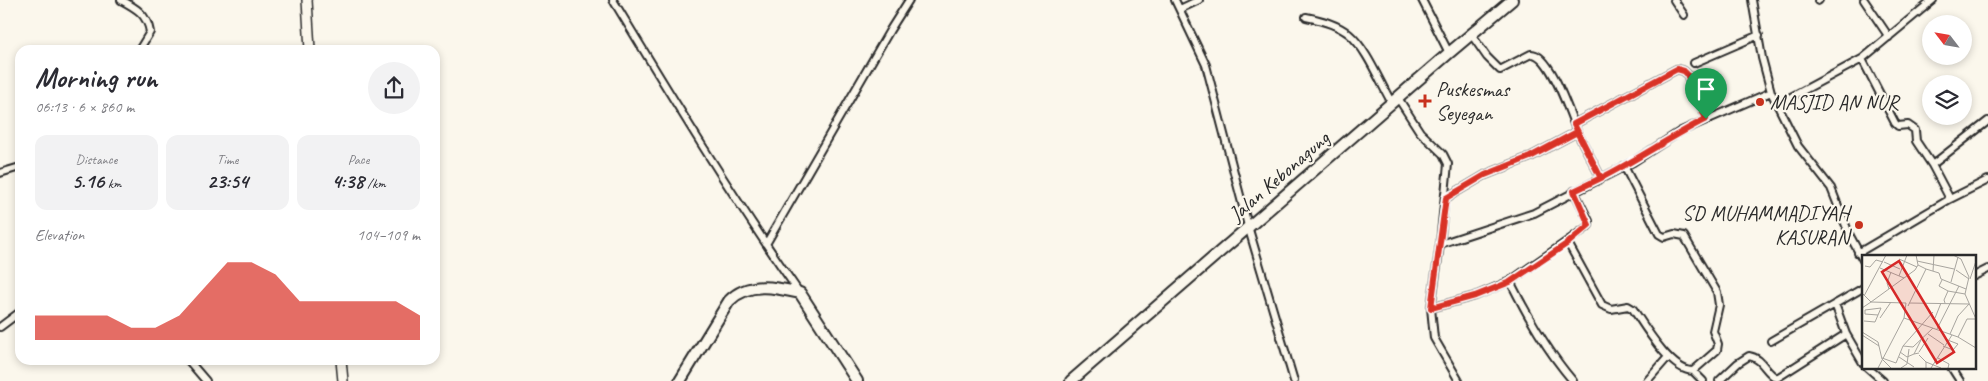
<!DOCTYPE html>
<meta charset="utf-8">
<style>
body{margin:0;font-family:Caveat,sans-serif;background:#f2f2f3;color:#2b2b33;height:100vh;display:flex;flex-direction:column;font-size:19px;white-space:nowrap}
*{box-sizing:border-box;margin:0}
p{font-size:16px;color:#7c7c81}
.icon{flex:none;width:28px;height:28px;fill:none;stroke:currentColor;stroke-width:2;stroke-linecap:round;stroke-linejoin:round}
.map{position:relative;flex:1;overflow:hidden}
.details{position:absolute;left:15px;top:45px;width:425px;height:320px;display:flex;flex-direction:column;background:#fff;border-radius:15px;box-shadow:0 2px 8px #0003}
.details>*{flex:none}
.needle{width:32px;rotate:301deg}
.tools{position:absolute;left:1922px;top:15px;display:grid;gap:10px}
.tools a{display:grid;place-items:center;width:50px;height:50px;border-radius:50%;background:#fff;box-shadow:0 2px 8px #0003;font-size:25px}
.pin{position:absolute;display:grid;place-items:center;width:42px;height:42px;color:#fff;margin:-51px -21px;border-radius:50% 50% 50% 0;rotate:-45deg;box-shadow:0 0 5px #0007}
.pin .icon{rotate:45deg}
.round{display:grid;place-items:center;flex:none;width:52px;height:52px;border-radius:26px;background:#f2f2f3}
.summary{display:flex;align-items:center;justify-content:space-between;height:85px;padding:0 20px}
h1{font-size:28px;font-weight:700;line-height:38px}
.metrics{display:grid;grid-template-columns:repeat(3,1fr);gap:8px;height:85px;padding:5px 20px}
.metrics div{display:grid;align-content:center;border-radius:12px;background:#f2f2f3;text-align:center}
.metrics b{font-size:21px;font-weight:700}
.metrics small{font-size:14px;font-weight:400}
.metrics p{font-size:14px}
.chart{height:140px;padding:10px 20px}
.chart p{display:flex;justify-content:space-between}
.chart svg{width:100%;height:90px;margin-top:5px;fill:#d93025;opacity:.7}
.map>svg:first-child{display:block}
</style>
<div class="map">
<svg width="1988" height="381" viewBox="0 0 1988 381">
<rect width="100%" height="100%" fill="#fbf7ec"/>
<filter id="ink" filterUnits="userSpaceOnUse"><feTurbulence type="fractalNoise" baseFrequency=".02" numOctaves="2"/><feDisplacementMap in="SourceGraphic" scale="10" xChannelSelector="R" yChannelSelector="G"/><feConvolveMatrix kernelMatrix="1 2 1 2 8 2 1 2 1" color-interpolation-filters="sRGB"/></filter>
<g filter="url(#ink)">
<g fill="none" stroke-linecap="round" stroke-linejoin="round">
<g stroke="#2b2b2b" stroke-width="10">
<path id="street" d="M121 0C136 8 147 14 150 32L139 50
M613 0C673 99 733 198 799 292
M1175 0 1206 65 1248 226 1294 381
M1422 0 1449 53
M1674 0 1684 15
M1752 0 1762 58 1771 92 1798 146 1831 188 1850 236 1863 260
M1864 0 1889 37
M1818 1 1819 0
M1180 9 1199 0
M1306 17C1321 20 1337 24 1349 34 1367 49 1380 83 1392 103
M1471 34 1487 57 1500 70 1531 54C1551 53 1571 118 1578 134 1586 149 1594 164 1601 178
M1862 59 1895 123 1898 126 1908 125 1915 130 1916 141 1932 165 1950 199
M1694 63 1759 35
M1398 98 1420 132 1443 154 1448 164 1440 244 1431 308 1434 338 1459 381
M1778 104 1862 59 1933 0
M1574 124 1677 69 1684 71 1687 74 1707 119
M1932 165 1988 121
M1624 166 1659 234 1664 237 1674 234 1684 236 1717 292 1719 305 1713 331 1718 344 1717 350 1693 371
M0 173 20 167
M1446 198 1485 175 1530 157 1577 132
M1568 243 1602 305 1611 309 1628 306 1633 309C1645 327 1671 371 1693 371L1703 381
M766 244 890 30 909 0
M1440 244 1534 213 1633 162 1681 131 1771 92
M1858 253 1950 199 1988 180
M1974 276 1988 269
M1510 281C1528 317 1547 351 1573 381
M1835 304 1846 334 1863 363
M1431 308 1475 296 1510 281 1586 228 1589 225V221L1574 191
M0 327 20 312
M1771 341 1863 288
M188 360 206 381
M1867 367 1883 381
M1951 367 1960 381
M1647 381 1668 357
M1719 381 1738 363 1749 356C1763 358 1765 373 1777 378L1846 334"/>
</g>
<g stroke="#2b2b2b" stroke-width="12">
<path id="secondary" d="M307 0 310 50
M341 360 343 381"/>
</g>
<g stroke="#2b2b2b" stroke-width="14">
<path id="primary" d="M680 381 729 301C748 281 775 287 800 293L857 381
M1071 381 1449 53 1512 0"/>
</g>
<use href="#street" stroke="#fbf7ec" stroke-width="6"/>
<use href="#secondary" stroke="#fbf7ec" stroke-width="9"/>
<use href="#primary" stroke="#fbf7ec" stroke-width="10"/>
</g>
</g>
<g fill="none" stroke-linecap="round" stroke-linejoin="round" filter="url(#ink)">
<g stroke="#fff" stroke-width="10">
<path id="route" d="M1706 119C1670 137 1637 160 1601 178L1577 132 1530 157 1485 175 1446 198 1431 308 1475 296 1510 282 1568 243 1589 225 1574 191 1601 178 1574 124 1677 69 1684 71 1687 74 1706 119"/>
</g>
<use href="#route" stroke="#d93025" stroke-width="6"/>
</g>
<g fill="#c8321e" stroke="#fbf7ec" stroke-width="2">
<path d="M1422.5 93.5h5v5h5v5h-5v5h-5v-5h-5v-5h5z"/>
<circle cx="1760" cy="102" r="5"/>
<circle cx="1859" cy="225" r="5"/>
</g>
<g text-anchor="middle" stroke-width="4.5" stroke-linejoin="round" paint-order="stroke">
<g font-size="21" fill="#2b2b2b" stroke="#fbf7ec" text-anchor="start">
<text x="1436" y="96">Puskesmas<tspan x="1436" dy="24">Seyegan</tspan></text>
<text x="1770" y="109">MASJID AN NUR</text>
<text x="1849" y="220" text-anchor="end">SD MUHAMMADIYAH<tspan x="1849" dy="24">KASURAN</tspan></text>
</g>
<g font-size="21" fill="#2b2b2b" stroke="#fbf7ec">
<text transform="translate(1279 176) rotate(-41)" y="7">Jalan Kebonagung</text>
</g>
</g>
<g transform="translate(1862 255)">
<rect width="114" height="114" fill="#fbf7ec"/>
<path fill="none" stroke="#a8a59f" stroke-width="1" d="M91 0 99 4 107 22 103 39 114 64M37 4 55 12M55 6 92 14M22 7 38 14M3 11 8 12 14 5 21 7M18 13 42 23M64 14 77 18 79 24 104 34M94 15 107 24M71 16 72 0M37 21 45 0M108 24 114 6M80 25 77 31 86 36 82 45 83 48M89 27 96 2M27 34 25 28 29 17M86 36 103 39M0 38 9 47 53 15 56 10 54 0M2 41 24 0M47 48 107 49M46 51 64 14 56 10M0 53 9 47 44 48 42 63 96 82 114 93M3 55V59L16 60M18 63 29 47M73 63 79 48M2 66 13 67 19 53 3 55M75 74 97 31M0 77 16 87 20 104 29 113M66 79 82 90M88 79 96 61 107 49M0 80 17 91M96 82 105 64H113M41 91 51 92 71 73M81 91 91 95 96 89 83 84M38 97 45 102 52 99M57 97 66 83M57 98 52 99 59 85M57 100 64 107V113M37 102 52 112M20 103 34 108 41 91 71 57M76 103 87 109 86 113M64 107 79 113M16 113 42 63M39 113 45 109 47 94M69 113 90 80"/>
<path fill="#d62828" fill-opacity="0.15" stroke="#d62828" stroke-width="2.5" d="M37 6 92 97 75 108 20 17Z"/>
<rect width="114" height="114" fill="none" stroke="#2b2b2b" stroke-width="2.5"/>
</g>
</svg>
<div class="tools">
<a><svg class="needle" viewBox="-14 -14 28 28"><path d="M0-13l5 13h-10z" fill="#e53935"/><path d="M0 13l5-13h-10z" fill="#7c7c81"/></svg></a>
<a><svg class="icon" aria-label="layers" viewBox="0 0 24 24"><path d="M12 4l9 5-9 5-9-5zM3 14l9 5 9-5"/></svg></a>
</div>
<div class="pin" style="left:1706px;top:119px;background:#1e9e55"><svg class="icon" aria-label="arrive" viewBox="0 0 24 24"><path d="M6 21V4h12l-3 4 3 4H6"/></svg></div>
<section class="details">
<div class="summary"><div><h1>Morning run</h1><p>06:13 · 6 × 860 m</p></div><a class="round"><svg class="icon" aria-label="share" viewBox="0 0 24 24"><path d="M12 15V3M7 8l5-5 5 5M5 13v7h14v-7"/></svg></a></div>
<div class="metrics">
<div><p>Distance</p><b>5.16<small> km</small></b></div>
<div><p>Time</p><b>23:54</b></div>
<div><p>Pace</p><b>4:38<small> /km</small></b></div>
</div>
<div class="chart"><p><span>Elevation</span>104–109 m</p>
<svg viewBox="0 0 160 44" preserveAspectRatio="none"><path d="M0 44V32L10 32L20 32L30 32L40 38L50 38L60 32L70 19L80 6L90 6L100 12L110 25L120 25L130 25L140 25L150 25L160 32V44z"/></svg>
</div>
</section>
</div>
